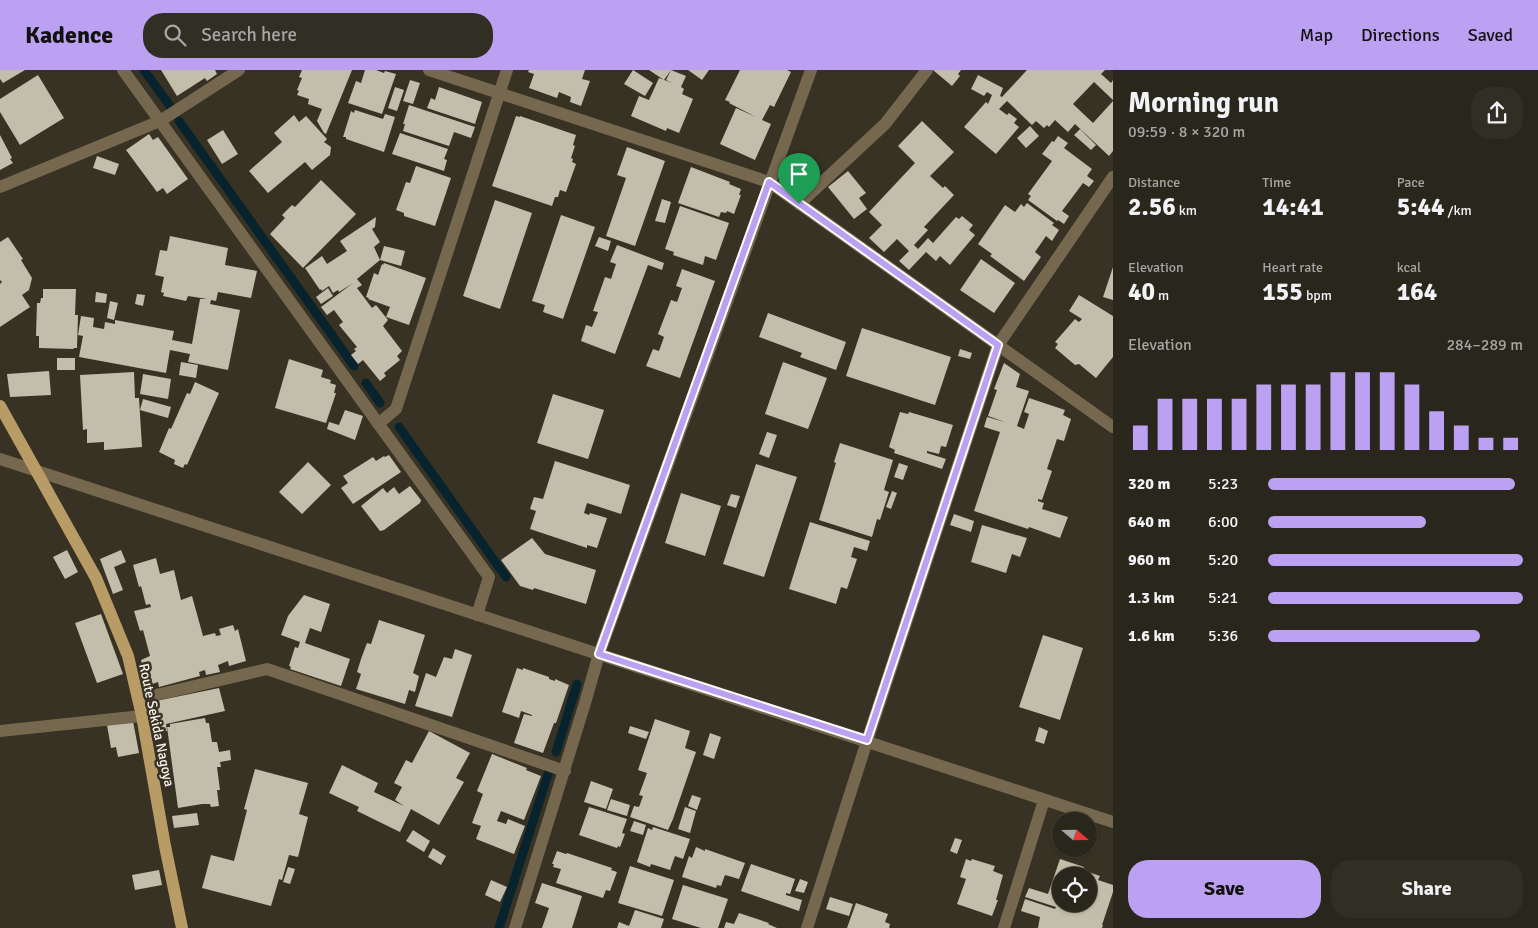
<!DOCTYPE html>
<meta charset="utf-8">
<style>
body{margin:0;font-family:Signika,sans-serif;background:#312e24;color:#f1f3f6;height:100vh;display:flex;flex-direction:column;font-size:19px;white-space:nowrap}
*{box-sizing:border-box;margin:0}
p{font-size:16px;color:#a5a5a3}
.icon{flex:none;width:28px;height:28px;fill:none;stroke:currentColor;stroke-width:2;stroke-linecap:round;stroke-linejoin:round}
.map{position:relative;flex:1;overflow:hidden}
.details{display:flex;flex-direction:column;background:#29261b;width:425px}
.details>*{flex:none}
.needle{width:32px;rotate:110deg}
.fabs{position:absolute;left:1052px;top:742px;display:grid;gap:10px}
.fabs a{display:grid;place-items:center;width:45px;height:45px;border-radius:50%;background:#29261b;box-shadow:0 1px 4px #0004,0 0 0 1px #45433a;font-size:25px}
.pin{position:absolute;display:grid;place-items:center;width:42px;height:42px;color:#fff;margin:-51px -21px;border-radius:50% 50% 50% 0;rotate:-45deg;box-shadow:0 0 5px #0007}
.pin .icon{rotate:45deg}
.round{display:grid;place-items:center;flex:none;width:52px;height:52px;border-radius:20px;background:#312e24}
.headline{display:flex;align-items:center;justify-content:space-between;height:85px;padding:0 15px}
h1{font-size:28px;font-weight:800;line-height:38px}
.figures{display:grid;grid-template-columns:repeat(3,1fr);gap:8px;height:85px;padding:5px 15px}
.figures div{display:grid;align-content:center}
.figures b{font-size:25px;font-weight:800}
.figures small{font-size:14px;font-weight:400}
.figures p{font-size:14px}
.chart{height:140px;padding:10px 15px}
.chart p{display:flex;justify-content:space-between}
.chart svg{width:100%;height:90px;margin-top:5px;stroke:#bca0f2;stroke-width:6}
.button{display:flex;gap:10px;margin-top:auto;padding:10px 15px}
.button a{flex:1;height:58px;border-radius:20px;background:#bca0f2;color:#111;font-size:20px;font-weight:800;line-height:58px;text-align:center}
.button a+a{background:#312e24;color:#f1f3f6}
ul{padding:0 15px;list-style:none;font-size:16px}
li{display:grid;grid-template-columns:80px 60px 1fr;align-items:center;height:38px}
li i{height:12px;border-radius:6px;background:#bca0f2}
header{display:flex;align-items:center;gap:30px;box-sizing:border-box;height:70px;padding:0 25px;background:#bca0f2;color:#111}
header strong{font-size:24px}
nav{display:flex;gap:28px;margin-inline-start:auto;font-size:18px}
.search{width:350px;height:45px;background:#312e24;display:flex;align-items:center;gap:12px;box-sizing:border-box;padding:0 18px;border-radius:20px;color:#a5a5a3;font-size:19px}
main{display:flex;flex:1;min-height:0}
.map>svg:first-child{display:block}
</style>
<header>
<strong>Kadence</strong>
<div class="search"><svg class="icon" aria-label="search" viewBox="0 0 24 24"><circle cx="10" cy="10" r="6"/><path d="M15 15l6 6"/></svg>Search here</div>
<nav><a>Map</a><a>Directions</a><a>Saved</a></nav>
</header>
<main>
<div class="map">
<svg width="1113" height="858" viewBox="0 0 1113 858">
<rect width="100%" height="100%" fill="#373224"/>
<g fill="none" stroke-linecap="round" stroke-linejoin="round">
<path stroke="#07242e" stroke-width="9" d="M144 0 170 36
M179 51 354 296
M366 313 380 333
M399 357 506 507
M556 682 577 614
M499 858 550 698"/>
</g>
<path fill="#c3bdab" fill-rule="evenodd" d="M0 0H25L3 13 0 9Z
M161 0H215L217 4 207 11 205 8 177 26Z
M302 0H352L326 64 324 63 317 51 322 39 308 34 309 29 297 25 299 21 297 20 302 8 299 7Z
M365 0H376L384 3 385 1 396 4 382 44 348 33 356 11 361 13Z
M529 0H585L582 9 590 11 581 36 570 32 571 27 559 22 557 28 529 18 534 4 528 2Z
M633 0 653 13 645 26 624 14Z
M649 0H671L664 10Z
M671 0 686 6 681 17 684 19 682 24 693 29 679 63 667 58 666 61 631 46 639 26 649 30 659 8 672 13 666 10Z
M688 0H709L702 10Z
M740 0H787L791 2 774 37 770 35 762 50 771 54 755 90 720 74 736 38 756 47 729 33 730 32 725 30Z
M933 0H961L958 4 960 6 952 16Z
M1027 0H1105L1101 4 1111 13 1113 10V30L1094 12 1073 34 1093 53 1113 31V81L1109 86 1075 54 1068 62 1055 50 1049 57 1047 55 1044 58 1036 51 1032 55 1007 31 999 39 1007 45 1009 43 1017 49 1014 53 1019 57 996 84 964 57 986 32 988 34 992 25 987 22 984 26 971 19 978 5 1003 18 1000 26 1002 27Z
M38 5 64 48 20 75 0 42V29Z
M410 10 420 13 413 34 403 31Z
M395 17 404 20 397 41 388 38Z
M439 17 482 32 475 54 427 38 431 28 435 30Z
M409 35 475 57 471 68 454 62 449 76 403 61 405 54H403Z
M355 40 383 49 385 44 395 47 384 82 346 69V67H343L351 41 354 43Z
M294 45 299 52 306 46 327 69 324 72 331 77 330 85 312 100 305 92 268 123 249 101 282 72 274 63Z
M516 46 520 47V46L576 65 573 75 575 76 571 88 573 89 572 92 576 94 566 122 560 120 558 127H555L552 136 492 116Z
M922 51 954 82 930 106 943 118 945 116 954 125 924 157 928 160 914 175 918 179 928 168 933 173 956 147 959 149 962 146 973 155 969 160 975 165 950 195 940 186 936 191 926 182 909 200 899 191 909 181 897 169 884 182 869 168 882 155 869 142 915 93 898 76Z
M1030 56 1039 66 1026 78 1017 68Z
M1080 59 1096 75 1091 80 1074 65Z
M223 60 238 84 222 94 207 70Z
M400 63 448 79 444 89 447 90 444 101 392 84Z
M149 64 153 70 158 67 188 109 167 124 163 118 157 122 126 80Z
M0 65 12 88 10 89 13 93 0 100Z
M1058 66 1068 73 1064 78 1092 99 1087 106 1094 111 1089 117 1083 113 1062 141 1069 146 1064 154 1058 150 1057 151 1028 130 1031 126 1028 124 1052 91 1042 84 1052 71 1054 72Z
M627 77 665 91 635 176 606 166 626 108 617 105Z
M97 86 119 94 115 105 93 98Z
M416 96 451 108 435 156 404 146V143L396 140 406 112 410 113Z
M691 97 730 112 729 114 741 119 739 125H741L734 144 727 141 726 143 721 142 719 147 678 133Z
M848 101 866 123 859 128 867 139 854 149 828 117Z
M321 110 356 144 303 198 270 164 285 148 282 145 292 135 295 137Z
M662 129 671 132 665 153 655 151Z
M495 130 532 143 500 239 463 226Z
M1027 133 1054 153 1052 155 1059 160 1052 171 1046 166 1035 182 1041 187 1024 211 990 186 992 184 978 174 1005 135 1015 142 1021 134 1024 137Z
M680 136 729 153 716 190 705 186 703 195 673 185 674 182 665 179Z
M561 145 595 157 563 249 543 242 545 235 532 231Z
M376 147 375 157 372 159 380 172 374 177 380 190 357 209 362 215 357 218 372 238 376 235 388 250 383 256 402 281 397 286 400 290 384 303 386 306 380 311 363 290 358 294 351 285 356 281 354 279 357 277 339 255 343 252 334 240 327 245 321 237 353 213 339 222 338 220 333 223 329 216 322 221 321 219 320 220 305 198 322 186 327 194 347 181 340 171Z
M170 166 228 178 225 195 257 201 251 228 218 222 216 231 211 230 210 234 240 240 228 300 188 292 190 284 170 280 166 303 79 287 83 266 78 265 81 246 94 248 93 257 104 259 105 252 115 254V250L174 261 172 270 192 274 200 229H207L188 226 186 231 163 226 164 223 161 222 164 207 155 205 160 180 167 181Z
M8 167 23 189 21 190 32 208 29 220 22 225 30 237 0 257V214L2 212 0 210V172Z
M599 167 611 171 608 181 595 176Z
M617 175 664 193 662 200 648 195 615 284 581 271 586 255 592 257 598 242 593 241 605 207 611 209 616 194 610 192Z
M384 176 405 181 401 196 380 190Z
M981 189 1015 213 994 243 960 220Z
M384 193 426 208 409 255 386 247 390 237 368 229 369 228 366 227 374 203 378 205 382 194 383 195Z
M1113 197V230L1103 227Z
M682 199 715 211 680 308 646 296 653 279 659 281 664 267 658 264 671 230 677 232 682 218 676 216Z
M328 218 333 226 321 234 316 227Z
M43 219H76L75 245H78L77 278H73L74 279 39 278V266H36L37 233H40L41 228H43Z
M96 222 107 224 106 233 95 232Z
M137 224 145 225 143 236 135 234Z
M1079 225 1113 246V287L1096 308 1079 294 1075 295 1055 278 1058 274 1055 272 1075 249 1079 252 1082 249 1069 241Z
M110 231 118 233 114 250 107 248Z
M768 243 846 272 836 300 800 287 802 283 759 267Z
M862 258 951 287 935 335 846 306Z
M960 279 972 283 970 289 958 286Z
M57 288H75V300H57Z
M289 289 323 300 321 307 331 310 330 313 336 315 334 323H336L326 353 275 338Z
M181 292 198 295 196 308 179 305Z
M783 292 827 308 808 359 765 344Z
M1004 293 1020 304 1016 317 1029 321 1017 356 1024 359 1029 344 1024 342 1029 328 1065 340 1063 345 1071 349 1064 371 1057 369 1047 399 1052 401 1042 430 1038 429V431L1044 433 1042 439 1068 447 1060 468 1029 457 1028 459 974 441 1000 362 984 357 987 347 1005 352 988 346 997 320 994 319Z
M49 301 51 325 10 327 7 304Z
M134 302 135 328H139L142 377 104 380V372L87 373V359L83 360 80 305Z
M143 304 171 309 168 329 140 324Z
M195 312 219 323 187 395 185 394 183 398 174 394 175 390 159 382 169 358 171 359 187 323 190 324Z
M553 324 604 340 588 389 537 373Z
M143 329 171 337 168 348 140 340Z
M345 340 363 346 355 370 327 359 329 352 339 355Z
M900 342 908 344 909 342 953 355 946 377 941 376 939 384 927 381V383L946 389 942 399 894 383 895 380 889 377Z
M767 362 777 365 769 388 759 384Z
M840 373 893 390 884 420 889 422 880 450 877 449 872 467 819 450 836 393 834 392Z
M389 385 401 402 353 434 341 418 348 413 343 406 373 387 376 391 384 386 385 387Z
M555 391 630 415 621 444 587 433 584 443 589 445 590 443 607 448 597 478 587 475V478L530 459 536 441 530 439 534 427 543 429Z
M308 392 331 415 302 444 279 422Z
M899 393 908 396 903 410 894 407Z
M756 394 797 407 764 507 723 494Z
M410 416 421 430 420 433 384 460 380 461 361 436 383 418 387 423 394 417 399 424Z
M892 421 897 423 891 439 886 437Z
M681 423 721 436 705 486 665 473Z
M731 424 740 426 736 438 727 435Z
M954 444 974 451 971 462 950 455Z
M810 452 870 471 867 481 854 477 851 487 857 489 847 519 841 517 836 534 789 519Z
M982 455 1027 468 1020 487 1012 484 1006 503 971 492Z
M532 468 545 484 596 500 586 534 534 518 533 520 520 516 501 490Z
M67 480 78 502 65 509 53 487Z
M121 480 126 492 114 497 123 520 113 524 100 489Z
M156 488 160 504 174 500 181 530 192 526 203 566 215 563 216 566 221 565 219 559 233 555 235 561 238 559 246 591 229 596 228 591 218 595 220 602 206 605 205 600 199 602 200 606 159 617 158 612 147 616 141 590 150 586 143 560 140 561 134 541 151 537 150 534 146 535 141 516 139 517 133 495Z
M304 525 330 534 321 562 310 558 305 573 350 589 341 616 290 599 291 597 289 596 295 577 298 578 300 572 281 565 288 546Z
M101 544 123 604 97 613 75 553Z
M379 550 425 565 413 603 419 606 415 622 409 620 405 634 356 619 361 604 357 602 361 589 367 573 371 574Z
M1043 565 1083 578 1060 650 1019 637Z
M455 579 472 585 452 647 415 636 426 603 436 607 444 587 452 589Z
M517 598 523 600V598L549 607V609L555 611V609L569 615 556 653H554L543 683 514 673 524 644 532 646V645L521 641 519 648 502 642Z
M219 618 225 641 166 654 167 661 157 663 151 632Z
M205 648 206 653H209L212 672H217L219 682 230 680 231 690 220 692 221 697H217L220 720H217L219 736 211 737 210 734H202L178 738 167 657H170V654Z
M655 649 690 661 685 678 696 682 673 749 668 760 630 747 634 736 639 737 643 726 639 725 647 703 638 700Z
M133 651 139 683 118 687 116 677 111 678 107 655Z
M630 656 649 662 646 669 628 663Z
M1039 657 1048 661 1044 674 1035 671Z
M429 661 470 683 456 708 464 712 439 755 411 739 400 762 357 741 359 737 329 723 342 695 378 713 374 722 404 736 395 730 402 717 394 713 406 690 412 693Z
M710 663 721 667 714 689 703 685Z
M492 684 527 698 526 700 541 706 524 750 501 741 497 751 506 754 508 749 525 756 514 784 476 769 481 756 472 753 483 724 477 721Z
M255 699 308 713 299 744 308 747 298 787 289 785 282 810 279 809 271 836 202 818 211 785 234 791 247 740 244 739Z
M591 711 613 719 606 739 584 732Z
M692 725 701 728 697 740 688 736Z
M611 729 630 735 627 746 607 740Z
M589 737 627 749 622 763 625 764 620 777 618 776 617 778 579 765Z
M685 737 696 741 690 763 678 759Z
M197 743 199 755 174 758 172 746Z
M634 751 646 755 643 765 630 761Z
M653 757 690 769 683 789 675 786 670 800 651 794 650 797 637 792 648 758 652 760Z
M413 760 430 771 424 782 406 771Z
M955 768 962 770 957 784 950 781Z
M696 777 705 781V779L745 793 739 809 725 805 721 816 717 815 716 818 682 807 689 786 692 788Z
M433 778 446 786 441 795 428 787Z
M557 781 566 784 567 783 612 798 611 800 617 802 610 821 606 820 603 828 556 813 561 799 553 797 554 794H552Z
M966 789 971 791 972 789 995 796 993 801 1003 805 996 830H998L992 846 957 834 966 809 960 807Z
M1060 789 1084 797 1083 800 1100 806 1098 810 1113 815V822L1102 855H1103L1102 858H1038L1040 847 1021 841 1025 829 1055 839 1056 837 1025 827 1029 818 1048 824ZM1061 806H1089V834H1061Z
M751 794 795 809 790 824 786 823V825L802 830 799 841 741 821Z
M630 796 674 810 662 846 618 833Z
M288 797 295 799 290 814 283 812Z
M159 800 162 815 135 820 132 805Z
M800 809 808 812 804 823 795 821Z
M491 810 507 817 500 832 485 825Z
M542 813 582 826 572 858H542L549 838 535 833Z
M683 815 728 829 718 858H701L672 849Z
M830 827 853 834 849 846 826 839Z
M856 833 888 844 885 852 890 854 889 858H847Z
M635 840 664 849 661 858H617L619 852 629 856Z
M739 843 769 853 768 854 777 858H724L726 852 734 854Z"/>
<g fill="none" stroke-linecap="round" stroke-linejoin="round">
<path stroke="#76684e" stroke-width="12" d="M123 0 489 507 477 545
M429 0 769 112 1113 357
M0 117 160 51 239 0
M799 134 885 54 927 0
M378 354 396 339 507 0
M0 389 1113 752
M139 629 267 599 565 701
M0 661 142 646
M515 858 585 633 599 584 811 0
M807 858 867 671 998 275 1113 107
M1004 858 1044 730"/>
<path stroke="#b99c65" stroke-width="12" d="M0 336 96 508 128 586 142 646 165 776 182 858"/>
</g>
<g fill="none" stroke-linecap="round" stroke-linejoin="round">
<g stroke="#fff" stroke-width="10">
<path id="route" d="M769 112 998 275 867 670 599 584Z"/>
</g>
<use href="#route" stroke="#bca0f2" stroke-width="6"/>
</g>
<g text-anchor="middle" stroke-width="5" stroke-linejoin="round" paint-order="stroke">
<g font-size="14" fill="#f8f4eb" stroke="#373224">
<text transform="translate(157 655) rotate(78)" y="5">Route Sekida Nagoya</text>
</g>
</g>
</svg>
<div class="fabs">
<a><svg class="needle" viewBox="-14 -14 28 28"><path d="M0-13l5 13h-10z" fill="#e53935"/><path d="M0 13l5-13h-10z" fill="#a5a5a3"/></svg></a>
<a><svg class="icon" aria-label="locate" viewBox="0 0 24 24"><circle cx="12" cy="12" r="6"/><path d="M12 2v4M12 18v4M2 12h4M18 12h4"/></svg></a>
</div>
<div class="pin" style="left:799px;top:134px;background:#1e9e55"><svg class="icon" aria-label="arrive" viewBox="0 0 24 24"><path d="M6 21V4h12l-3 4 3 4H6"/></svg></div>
</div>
<section class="details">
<div class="headline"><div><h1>Morning run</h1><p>09:59 · 8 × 320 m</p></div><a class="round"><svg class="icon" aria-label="share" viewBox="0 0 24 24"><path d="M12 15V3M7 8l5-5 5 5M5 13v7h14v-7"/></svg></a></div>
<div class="figures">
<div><p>Distance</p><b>2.56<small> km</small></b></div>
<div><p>Time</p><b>14:41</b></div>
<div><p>Pace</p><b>5:44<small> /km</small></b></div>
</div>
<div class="figures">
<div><p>Elevation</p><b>40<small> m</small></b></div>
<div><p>Heart rate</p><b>155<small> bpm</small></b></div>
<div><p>kcal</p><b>164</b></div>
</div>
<div class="chart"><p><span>Elevation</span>284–289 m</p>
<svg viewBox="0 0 160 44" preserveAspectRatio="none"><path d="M5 44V32M15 44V19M25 44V19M35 44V19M45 44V19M55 44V12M65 44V12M75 44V12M85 44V6M95 44V6M105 44V6M115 44V12M125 44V25M135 44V32M145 44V38M155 44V38"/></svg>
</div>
<ul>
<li><b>320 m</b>5:23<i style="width:97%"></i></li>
<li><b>640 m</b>6:00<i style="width:62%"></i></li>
<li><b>960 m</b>5:20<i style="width:100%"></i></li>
<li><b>1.3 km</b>5:21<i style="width:100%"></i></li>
<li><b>1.6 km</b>5:36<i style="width:83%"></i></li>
</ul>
<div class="button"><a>Save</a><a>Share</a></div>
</section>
</main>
